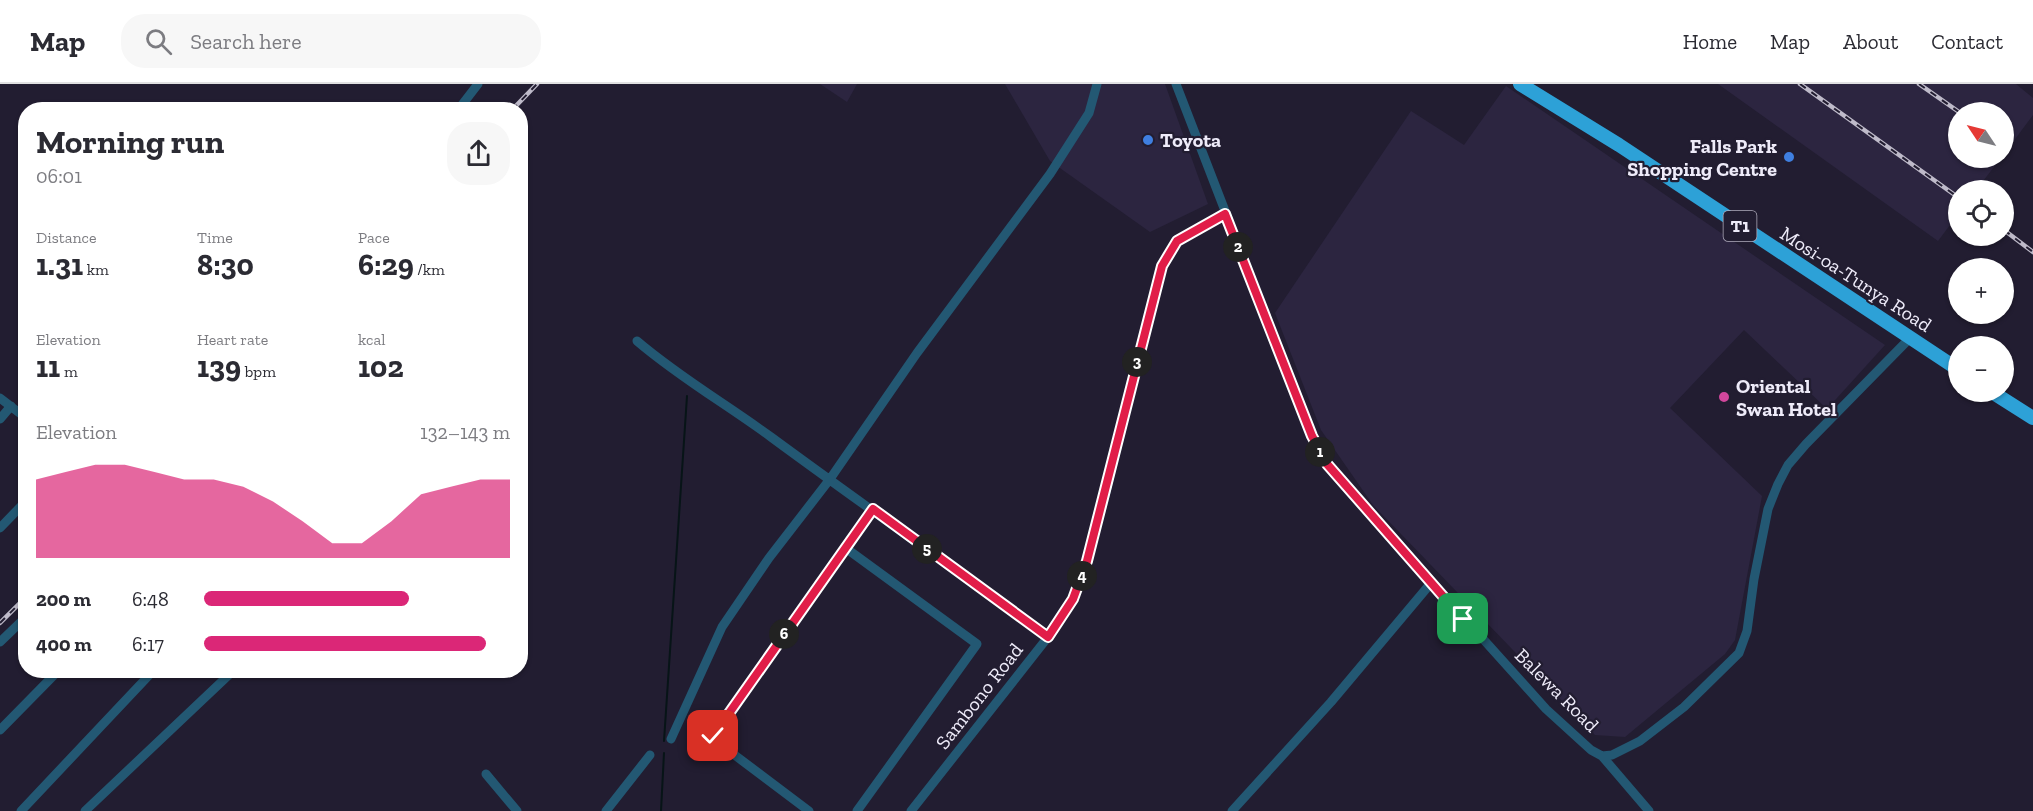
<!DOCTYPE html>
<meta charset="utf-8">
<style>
body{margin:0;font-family:"Zilla Slab",serif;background:#f7f7f7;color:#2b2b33;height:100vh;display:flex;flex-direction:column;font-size:22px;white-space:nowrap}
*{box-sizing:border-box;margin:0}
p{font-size:20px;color:#7c7c81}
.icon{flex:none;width:33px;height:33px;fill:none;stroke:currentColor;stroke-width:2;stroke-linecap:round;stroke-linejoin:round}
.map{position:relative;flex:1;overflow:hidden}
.drawer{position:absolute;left:18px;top:18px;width:510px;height:576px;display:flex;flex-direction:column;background:#fff;border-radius:24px;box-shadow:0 2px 4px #0004}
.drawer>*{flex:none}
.needle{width:39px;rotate:305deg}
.tools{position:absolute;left:1948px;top:18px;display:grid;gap:12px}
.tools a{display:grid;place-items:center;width:66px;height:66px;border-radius:50%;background:#fff;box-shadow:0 2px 4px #0004;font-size:30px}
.pin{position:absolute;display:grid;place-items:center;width:51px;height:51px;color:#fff;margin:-26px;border-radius:12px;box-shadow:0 3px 9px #0006}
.km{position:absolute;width:30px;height:30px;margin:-15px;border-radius:50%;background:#222;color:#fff;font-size:16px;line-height:30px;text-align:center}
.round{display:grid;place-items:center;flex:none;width:63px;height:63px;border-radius:24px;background:#f7f7f7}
.headline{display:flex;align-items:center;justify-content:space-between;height:102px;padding:0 18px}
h1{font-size:33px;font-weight:700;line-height:45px}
.metrics{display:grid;grid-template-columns:repeat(3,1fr);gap:9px;height:102px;padding:6px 18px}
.metrics div{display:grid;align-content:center}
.metrics b{font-size:30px;font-weight:700}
.metrics small{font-size:16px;font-weight:400}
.metrics p{font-size:16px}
.chart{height:168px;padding:12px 18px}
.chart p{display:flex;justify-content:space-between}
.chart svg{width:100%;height:108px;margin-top:6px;fill:#db2777;opacity:.7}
ul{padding:0 18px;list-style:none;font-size:20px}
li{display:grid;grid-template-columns:96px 72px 1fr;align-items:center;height:45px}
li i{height:15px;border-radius:8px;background:#db2777}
header{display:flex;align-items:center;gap:36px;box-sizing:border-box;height:84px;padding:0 30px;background:#fff;border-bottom:2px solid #e1e1e2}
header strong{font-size:28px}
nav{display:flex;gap:33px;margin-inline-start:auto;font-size:21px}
.search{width:420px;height:54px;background:#f7f7f7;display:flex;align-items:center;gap:15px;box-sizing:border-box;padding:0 21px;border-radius:24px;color:#7c7c81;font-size:22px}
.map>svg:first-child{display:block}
</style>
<header>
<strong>Map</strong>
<div class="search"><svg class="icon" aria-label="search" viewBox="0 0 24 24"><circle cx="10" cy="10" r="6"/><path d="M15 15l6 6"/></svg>Search here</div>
<nav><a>Home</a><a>Map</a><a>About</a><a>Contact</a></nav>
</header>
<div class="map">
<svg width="2033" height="727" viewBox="0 0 2033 727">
<rect width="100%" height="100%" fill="#221d31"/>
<path fill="#2c2540" d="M820 0H857L847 18Z
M1005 0H1165L1208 120 1150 148 1050 77Z
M1718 0H2016L2033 14V31L2004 70V28H1959V74H2001L1976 106H1959V129L1938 157Z
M1506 2 1885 261 1827 325 1744 246 1670 324 1762 412 1735 556 1725 570 1625 653 1595 651 1373 421 1321 346 1275 229 1411 27 1464 61Z"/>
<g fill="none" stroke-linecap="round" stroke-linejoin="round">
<path stroke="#071417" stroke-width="2" d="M664 657 687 312
M661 727 664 669"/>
<path stroke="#235873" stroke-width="9" d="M1176 0 1312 352 1327 380 1349 406 1546 625 1591 666 1602 672 1612 671 1640 657 1684 623 1739 569 1747 547 1754 495 1768 425 1778 400 1788 381 1806 360 1910 254
M458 26 478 0
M637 257C679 293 726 320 771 353 862 420 956 486 1048 553
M0 314 26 334
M0 335 11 322
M0 444 26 417
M847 465 977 560 857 727
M0 558 26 533
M0 646 59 586
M671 655 722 543 769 474 830 395 917 269 1050 90 1089 29 1097 0
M1602 672 1649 727
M486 690 517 727
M21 727 154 586
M85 727 234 586
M606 727 650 671
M809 727 716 657 713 652 873 425
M911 727 1048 553 1073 515 1087 477 1104 416 1162 182 1177 157 1225 130
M1232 727 1331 618 1431 499"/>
<path stroke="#2da1d7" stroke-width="14" d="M1520 0 1619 61 1959 286
M1992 308 2033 334"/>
<g stroke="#bebac9" stroke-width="4.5">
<path id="rail" d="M1800 0 1959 114
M1919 0 1959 28
M512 26 537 0
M2004 146 2033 168
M0 539 26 513"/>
</g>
<use href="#rail" stroke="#221d31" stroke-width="2" stroke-dasharray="7" stroke-linecap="butt"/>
</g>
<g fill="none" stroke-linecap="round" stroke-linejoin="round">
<g stroke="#fff" stroke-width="12">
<path id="route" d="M713 652 873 425 1048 553 1073 515 1087 477 1162 182 1177 157 1225 130 1312 352 1327 380 1463 535"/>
</g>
<use href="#route" stroke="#e11d48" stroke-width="8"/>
</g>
<g fill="#3f7fe0" stroke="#221d31" stroke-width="2">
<circle cx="1148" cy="56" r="6"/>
<circle cx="1789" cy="73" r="6"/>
</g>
<circle fill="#d1479c" stroke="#221d31" stroke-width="2" cx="1724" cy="313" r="6"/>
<g text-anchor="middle" stroke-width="4.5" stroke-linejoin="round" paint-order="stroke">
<rect fill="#221d31" stroke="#b1adbd" stroke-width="1.5" x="1723.5" y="127" width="33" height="30" rx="4.5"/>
<g font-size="18" font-weight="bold" fill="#eeebf9">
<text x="1740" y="148">T1</text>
</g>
<g font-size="20" font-weight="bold" fill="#eeebf9" stroke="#221d31" text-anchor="start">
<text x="1160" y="63">Toyota</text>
<text x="1777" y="69" text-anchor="end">Falls Park<tspan x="1777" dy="23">Shopping Centre</tspan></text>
<text x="1736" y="309">Oriental<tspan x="1736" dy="23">Swan Hotel</tspan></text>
</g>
<g font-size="20" fill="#eeebf9" stroke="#221d31">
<text transform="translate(1856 195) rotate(33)" y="7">Mosi-oa-Tunya Road</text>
<text transform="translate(1557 606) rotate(45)" y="7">Balewa Road</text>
<text transform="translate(979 612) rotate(-52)" y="7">Sambono Road</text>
</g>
</g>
</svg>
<div class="tools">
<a><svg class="needle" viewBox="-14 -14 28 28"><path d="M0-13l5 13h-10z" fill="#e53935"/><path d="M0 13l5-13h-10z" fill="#7c7c81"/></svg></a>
<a><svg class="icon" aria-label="locate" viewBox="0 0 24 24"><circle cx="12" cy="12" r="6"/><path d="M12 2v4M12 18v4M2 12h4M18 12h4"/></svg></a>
<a>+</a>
<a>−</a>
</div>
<div class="pin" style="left:1463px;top:535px;background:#1e9e55"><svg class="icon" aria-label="arrive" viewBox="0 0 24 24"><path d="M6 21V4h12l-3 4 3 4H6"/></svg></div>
<div class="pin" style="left:713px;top:652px;background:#d93025"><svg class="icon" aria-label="check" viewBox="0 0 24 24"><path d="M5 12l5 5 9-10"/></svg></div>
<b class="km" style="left:1320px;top:368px">1</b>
<b class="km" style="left:1238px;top:163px">2</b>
<b class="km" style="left:1137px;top:278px">3</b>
<b class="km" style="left:1082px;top:492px">4</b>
<b class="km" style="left:927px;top:465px">5</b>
<b class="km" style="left:784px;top:550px">6</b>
<section class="drawer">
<div class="headline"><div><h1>Morning run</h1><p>06:01</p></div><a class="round"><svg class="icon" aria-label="share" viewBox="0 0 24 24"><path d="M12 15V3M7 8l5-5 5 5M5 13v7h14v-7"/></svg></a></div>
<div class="metrics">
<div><p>Distance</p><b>1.31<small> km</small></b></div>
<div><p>Time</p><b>8:30</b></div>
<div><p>Pace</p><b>6:29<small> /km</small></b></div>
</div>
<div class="metrics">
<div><p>Elevation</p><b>11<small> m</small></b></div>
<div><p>Heart rate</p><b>139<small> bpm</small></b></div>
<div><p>kcal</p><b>102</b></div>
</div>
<div class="chart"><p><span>Elevation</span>132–143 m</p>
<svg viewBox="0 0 160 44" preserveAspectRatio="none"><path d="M0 44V12L10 9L20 6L30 6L40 9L50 12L60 12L70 15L80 21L90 29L100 38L110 38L120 29L130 18L140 15L150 12L160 12V44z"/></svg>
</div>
<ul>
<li><b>200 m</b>6:48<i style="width:67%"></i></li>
<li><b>400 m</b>6:17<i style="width:92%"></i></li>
</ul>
</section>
</div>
